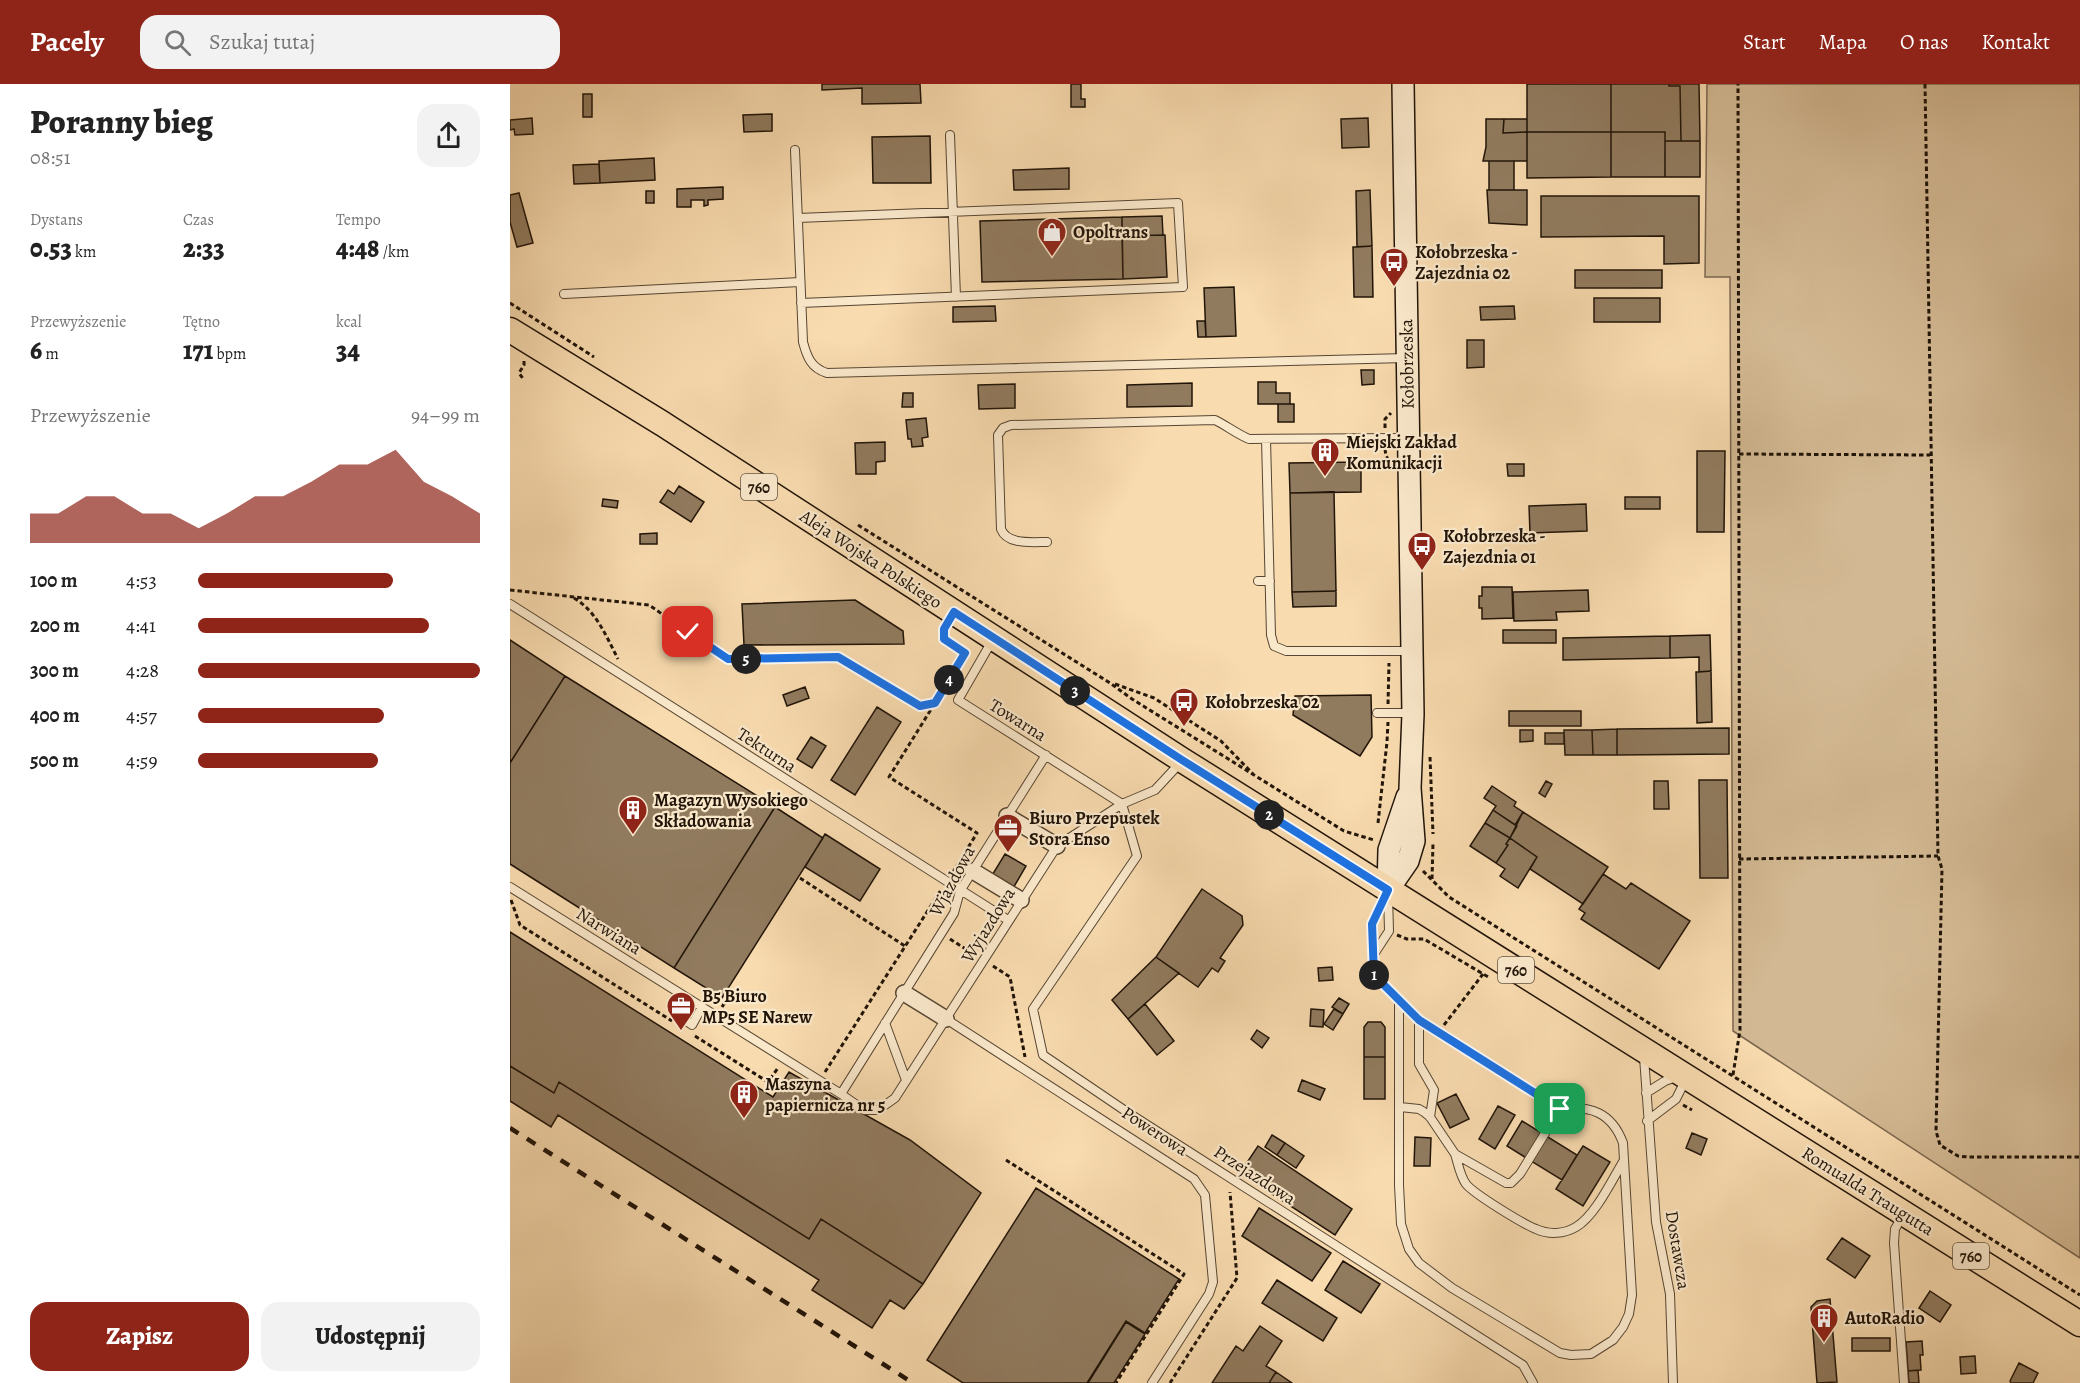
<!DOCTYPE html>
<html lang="pl">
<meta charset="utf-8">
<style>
body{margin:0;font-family:Alegreya,serif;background:#f2f2f2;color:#222;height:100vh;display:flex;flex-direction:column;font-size:22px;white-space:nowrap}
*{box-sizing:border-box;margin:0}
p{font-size:20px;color:#767676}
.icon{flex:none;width:33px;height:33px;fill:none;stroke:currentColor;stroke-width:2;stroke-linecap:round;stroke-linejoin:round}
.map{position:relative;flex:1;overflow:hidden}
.side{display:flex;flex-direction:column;background:#fff;width:510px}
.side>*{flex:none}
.pin{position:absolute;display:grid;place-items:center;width:51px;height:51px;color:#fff;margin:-26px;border-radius:12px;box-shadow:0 3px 9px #0006}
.km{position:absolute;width:30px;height:30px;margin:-15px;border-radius:50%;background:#222;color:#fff;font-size:16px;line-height:30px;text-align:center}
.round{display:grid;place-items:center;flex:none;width:63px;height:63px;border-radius:18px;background:#f2f2f2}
.headline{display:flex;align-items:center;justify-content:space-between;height:102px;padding:0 30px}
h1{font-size:33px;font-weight:800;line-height:45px}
.figures{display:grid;grid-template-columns:repeat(3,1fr);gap:9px;height:102px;padding:6px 30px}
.figures div{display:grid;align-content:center}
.figures b{font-size:26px;font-weight:800}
.figures small{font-size:16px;font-weight:400}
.figures p{font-size:16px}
.chart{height:168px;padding:12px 30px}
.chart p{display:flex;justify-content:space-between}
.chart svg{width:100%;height:108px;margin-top:6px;fill:#8f2418;opacity:.7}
.button{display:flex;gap:12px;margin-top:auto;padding:12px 30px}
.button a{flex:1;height:69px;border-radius:18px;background:#8f2418;color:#fff;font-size:24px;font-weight:800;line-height:69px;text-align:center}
.button a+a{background:#f2f2f2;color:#222}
ul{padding:0 30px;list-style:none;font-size:20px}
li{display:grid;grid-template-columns:96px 72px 1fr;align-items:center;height:45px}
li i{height:15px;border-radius:8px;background:#8f2418}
header{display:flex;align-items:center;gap:36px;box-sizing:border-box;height:84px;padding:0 30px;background:#8f2418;color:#fff}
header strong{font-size:28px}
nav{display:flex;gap:33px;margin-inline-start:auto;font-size:21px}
.search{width:420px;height:54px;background:#f2f2f2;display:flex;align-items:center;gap:15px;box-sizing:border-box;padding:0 21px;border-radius:18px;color:#767676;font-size:22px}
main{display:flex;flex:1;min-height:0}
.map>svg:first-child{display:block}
</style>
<header>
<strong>Pacely</strong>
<div class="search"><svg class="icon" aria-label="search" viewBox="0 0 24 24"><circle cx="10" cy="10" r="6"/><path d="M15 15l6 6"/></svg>Szukaj tutaj</div>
<nav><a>Start</a><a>Mapa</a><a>O nas</a><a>Kontakt</a></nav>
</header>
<main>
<section class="side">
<div class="headline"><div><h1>Poranny bieg</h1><p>08:51</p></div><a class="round"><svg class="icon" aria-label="share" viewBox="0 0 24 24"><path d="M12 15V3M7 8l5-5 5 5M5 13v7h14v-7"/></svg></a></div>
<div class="figures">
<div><p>Dystans</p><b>0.53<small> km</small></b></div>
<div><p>Czas</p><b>2:33</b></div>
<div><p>Tempo</p><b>4:48<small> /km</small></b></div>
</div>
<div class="figures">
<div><p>Przewyższenie</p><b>6<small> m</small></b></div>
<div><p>Tętno</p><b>171<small> bpm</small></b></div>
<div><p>kcal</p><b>34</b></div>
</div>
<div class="chart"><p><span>Przewyższenie</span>94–99 m</p>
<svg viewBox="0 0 160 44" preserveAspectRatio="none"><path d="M0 44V32L10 32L20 25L30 25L40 32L50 32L60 38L70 32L80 25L90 25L100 19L110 12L120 12L130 6L140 19L150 25L160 32V44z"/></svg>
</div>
<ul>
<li><b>100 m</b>4:53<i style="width:69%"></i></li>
<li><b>200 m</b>4:41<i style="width:82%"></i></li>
<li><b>300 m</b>4:28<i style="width:100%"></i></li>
<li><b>400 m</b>4:57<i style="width:66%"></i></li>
<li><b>500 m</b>4:59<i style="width:64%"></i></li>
</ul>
<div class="button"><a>Zapisz</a><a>Udostępnij</a></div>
</section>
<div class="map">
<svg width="1570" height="1299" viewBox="0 0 1570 1299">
<rect width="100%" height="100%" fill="#f8dbaf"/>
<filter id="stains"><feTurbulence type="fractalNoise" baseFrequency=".00333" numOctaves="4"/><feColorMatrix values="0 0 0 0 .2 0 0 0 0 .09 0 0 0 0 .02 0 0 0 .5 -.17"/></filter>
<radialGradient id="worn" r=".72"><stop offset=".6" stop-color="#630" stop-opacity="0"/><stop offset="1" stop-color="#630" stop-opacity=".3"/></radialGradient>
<path fill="#d3b993" stroke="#7a664e" stroke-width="1.5" d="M1197 0H1570V1174L1223 947 1220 193H1195Z"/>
<path fill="#917b5f" stroke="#211408" stroke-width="1.5" d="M312 0H410L411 19 352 20V4L312 6Z
M561 0H571V15H575V23H561Z
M1017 0H1101V48H1017Z
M1101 0H1159V2H1170L1171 57H1155V48H1101Z
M1159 0H1189L1190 57H1171L1170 2H1159Z
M73 10H82V33H73Z
M262 30V47L234 48 233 31Z
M22 34 23 50 5 51 4 45 0 46V36Z
M858 34 859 63 832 64 831 35Z
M976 35H994L993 49 1017 48V77H973L976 63Z
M994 35H1017V48L993 49Z
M1017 48H1101V93L1017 94Z
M1101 48H1155V93H1101Z
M420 52 421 99H363L362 53Z
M1155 57H1190V93H1155Z
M144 74 145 96 90 99 89 77Z
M979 77H1004V106H979Z
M89 80 90 99 64 100 63 81Z
M559 84V105L504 106 503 86Z
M213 103V115L198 116V121L194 122V116H181V123H167V105Z
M860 106 862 162 847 163 846 107Z
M977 106H1017V141L979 139Z
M136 107H144V119H136Z
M9 109 23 159 7 163 0 138V111Z
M1031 112H1189V179L1154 180V152L1031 153Z
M652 132 653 151 612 152V133Z
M612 133 613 195 472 198 470 137Z
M655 151 657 193 613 195 612 152Z
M862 162 863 213H844L843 163Z
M1065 186H1152V204H1065Z
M724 203 726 252 696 253 694 204Z
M1084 214H1150V238H1084Z
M485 222 486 237 443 238V223Z
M1004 222 1005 235 971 236 970 223Z
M687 237H695L696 253H688Z
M957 256H974V283L957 284Z
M851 286H864V300L852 301Z
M748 298H766V309H780V320H748Z
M682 299V322L617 323V301Z
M505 300V324L469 325 468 301Z
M393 309H403V323H392Z
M768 320H784V338H768Z
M416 334 418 353 412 354 413 362 402 363 401 355H398L396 336Z
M375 358V377L366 378V390H346L345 359Z
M1187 367H1215L1214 448H1187Z
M851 378V408L780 409 779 379Z
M997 380H1014V392H998Z
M169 402 194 418 181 438 150 418 158 406 164 410Z
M824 408 826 507 782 508 780 409Z
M1115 413H1150V425H1115Z
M93 415 108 417 107 424 92 422Z
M1076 420 1077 447 1020 449 1019 422Z
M147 449V460H130V450Z
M972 503H1002L1003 534 972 535V524H969V512H972Z
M1078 506 1079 527 1046 528 1047 536 1004 537 1003 508Z
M826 507V522L783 523 782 508Z
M345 516 393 547 394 560 234 561 232 520Z
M993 546H1046V559H993Z
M1200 551 1201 587 1189 588V573L1160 574V552Z
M1160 552V574L1053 576V554Z
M0 556 55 592 0 679Z
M1201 587 1202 638 1187 639 1186 588Z
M55 592 265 723 164 884 0 780V679Z
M295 603 299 614 277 622 273 611Z
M861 611 862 653 850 672 783 631 785 612Z
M367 623 391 638 345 711 321 696Z
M999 627H1071V642H999Z
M1219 644V670L1107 671V645Z
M1107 645V671H1083L1082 646Z
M1010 646H1023V657L1010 658Z
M1054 646H1082L1083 671H1055Z
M1035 649H1054V660H1035Z
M301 653 316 662 302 684 287 675Z
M1189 696H1217L1218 794H1190Z
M1036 697 1042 700 1035 713 1029 709Z
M1144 697H1158L1159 725H1144Z
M982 702 1006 718 1004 722 1013 728 1005 741 983 726 986 722 974 714Z
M265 723 313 754 212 914 164 884Z
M983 726 1007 742 1000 754 975 739Z
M1013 728 1098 783 1073 820 1020 785 1027 773 1000 754Z
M975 739 1000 754 996 760 998 761 986 779 960 762Z
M315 750 370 785 350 817 295 783Z
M1000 754 1027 773 1008 804 990 792 995 785 986 779 998 761 996 760Z
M495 770 516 782 502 806 481 793Z
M1093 790 1116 805 1121 799 1180 837 1149 885 1071 835 1075 829 1069 825Z
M692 805 732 832 733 841 710 874 715 877 708 888 702 884 688 903 646 873Z
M0 848 263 1013 279 988 400 1056 471 1109 413 1200 311 1135 299 1155 49 998 44 1009 0 982Z
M646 873 669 889 618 935 602 916Z
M822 883 823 896 809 897 808 884Z
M829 914 839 920 833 930 822 923Z
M635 920 664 957 647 971 618 935Z
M801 925 814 926 813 943 800 942Z
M824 925 833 930 823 946 814 940Z
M858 938H871L875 943V973H854V943Z
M747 946 759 954 752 964 741 955Z
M854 973H875V1015H854Z
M0 982 44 1009 49 998 299 1155 311 1135 413 1200 394 1225 380 1216 362 1244 302 1206 309 1196 48 1031 41 1043 0 1017Z
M792 996 815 1005 810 1016 788 1007Z
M946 1010 959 1035 940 1044 927 1019Z
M988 1022 1005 1031 985 1065 969 1055Z
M1012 1037 1067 1071 1052 1096 997 1062Z
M1182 1049 1197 1055 1191 1071 1176 1064Z
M762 1051 775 1059 767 1071 755 1063Z
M905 1053 921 1054 920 1082H904Z
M775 1059 794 1072 786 1084 767 1071Z
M748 1062 842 1125 825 1151 730 1089Z
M1073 1062 1100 1078 1073 1122 1046 1105Z
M526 1104 669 1195 635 1249 616 1237 577 1299H453L417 1276Z
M749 1124 821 1169 802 1197 732 1152Z
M1332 1154 1360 1172 1345 1194 1317 1175Z
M833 1177 870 1200 851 1229 815 1206Z
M767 1196 827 1234 813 1257 752 1219Z
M1420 1207 1441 1221 1430 1238 1409 1224Z
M1320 1215 1327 1298 1307 1299 1301 1223 1307 1217Z
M616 1238 635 1250 604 1299H578Z
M750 1242 772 1257 756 1282 766 1288 759 1299H702L726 1262 733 1267Z
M1342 1254H1380V1267H1342Z
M1412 1257 1413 1271H1410L1411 1286 1398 1287 1396 1258Z
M1465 1272 1466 1289 1451 1290 1450 1273Z
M1509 1279 1528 1289 1523 1299H1501L1500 1297Z
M1408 1286 1409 1299H1399L1398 1287Z
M766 1288 782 1299H759Z"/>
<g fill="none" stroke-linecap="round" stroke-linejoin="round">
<g stroke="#574632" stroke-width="10">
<path id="lane" d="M440 51 446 213
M285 66 293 258C297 273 301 284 317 289L896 274
M288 134 668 119 673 203 291 219
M54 210 290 198
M756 355 761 551 764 562 776 567H899
M537 458C522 458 497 461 491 445L488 351 493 344 501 341 705 336C717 342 727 350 739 355L898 354
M748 497H760
M0 520 498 836
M482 557 448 616 612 720
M867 629H901
M612 720 627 772 523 925 533 971 617 1028 1013 1281 1023 1299
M0 803 331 1010 354 1026H368L385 1014 547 762 612 720 645 706 671 678
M878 807 862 840 864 891 909 936 1050 1025C1081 1021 1102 1029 1113 1059L1122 1211 1119 1230 1113 1243 1103 1256 1081 1270 1061 1271 1050 1269 942 1204 909 1179 899 1165 891 1140 889 1101V918
M864 870 879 847 878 810
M182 917 172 934 182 941 192 923
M436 935 684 1095 695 1111 703 1198 699 1210 642 1299
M909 936V980L924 1006 920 1033
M375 939 396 996
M1134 973 1146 1138 1160 1210 1163 1299
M1136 1009 1155 997 1166 993
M331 1010 444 829 450 807 536 671
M890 1023 909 1025 914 1028 920 1033 945 1070 996 1099H1001L1010 1090 1050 1025
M1137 1037 1166 1015 1176 995
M945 1070C948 1079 950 1092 956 1100 964 1110 1013 1140 1026 1145 1039 1151 1054 1150 1066 1143 1085 1132 1102 1096 1114 1076
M1393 1131 1385 1145 1384 1159 1394 1299"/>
</g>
<g stroke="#574632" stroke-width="18">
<path id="street" d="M497 732 547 762
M463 787 511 816
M394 909 436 935"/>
</g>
<g stroke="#211408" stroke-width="24">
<path id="secondary" d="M878 806 898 777 904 757 900 704 903 630 893 0
M878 806 879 766 897 713"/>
</g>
<g stroke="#211408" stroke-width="27">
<path id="primary" d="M0 246 153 340 672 676 1570 1240"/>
</g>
<path stroke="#211408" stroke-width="3" stroke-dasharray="4.5 3" stroke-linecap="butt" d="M1415 0 1428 772 1432 785 1426 1047 1430 1061 1448 1072 1458 1073H1570
M0 219 84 273
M14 277V281L9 289 14 296
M875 344V335L881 329
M875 365 876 372 880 378
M1229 370 1420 371
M348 441 600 599 622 615 834 747 864 756
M0 506 139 521 217 575 328 573 410 622 425 619 379 693 467 749 443 788
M64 514C87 528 96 552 108 575
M605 600 644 614 711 657 743 690
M425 619 455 569 434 555 435 544
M878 620 879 579
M920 673 923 750
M868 739 877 658 878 638
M1229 775 1428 772
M913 787 939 813 1570 1211
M290 794 395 862
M922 795 923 759
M1 816 10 841 162 937
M887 851 897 855H914L980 894
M440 855 465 871
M483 882 500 893 515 973
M212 923 217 915
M934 941 973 890
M185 952 258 998 268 984
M315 988 431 806
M1223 991 1230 946 1228 0
M1173 1021 1182 1026
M496 1076 674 1190 606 1299
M660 1299 727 1194 720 1108"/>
<use href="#lane" stroke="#fae8cb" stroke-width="8"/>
<use href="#street" stroke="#fae8cb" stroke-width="15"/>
<use href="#secondary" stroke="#fae8cb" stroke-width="21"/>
<use href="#primary" stroke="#f8dbaf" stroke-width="24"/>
<path stroke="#211408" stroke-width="4.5" stroke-dasharray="10 10" stroke-linecap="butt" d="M0 1044 403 1299"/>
</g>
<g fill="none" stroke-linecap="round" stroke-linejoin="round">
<g stroke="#fff" stroke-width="12">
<path id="route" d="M178 548 218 575 328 573 410 622 425 619 455 569 434 555V545L444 528 672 676 878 806 862 840 864 891 909 936 1050 1025"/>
</g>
<use href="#route" stroke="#1a73e8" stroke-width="8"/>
</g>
<defs>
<g id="shop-pin" transform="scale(1.5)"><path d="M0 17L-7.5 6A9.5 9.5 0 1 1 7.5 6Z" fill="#8f2418" stroke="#fae8cb"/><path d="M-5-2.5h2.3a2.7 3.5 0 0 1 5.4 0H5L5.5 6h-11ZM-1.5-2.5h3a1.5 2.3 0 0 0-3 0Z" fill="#fff"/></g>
<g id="bus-pin" transform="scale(1.5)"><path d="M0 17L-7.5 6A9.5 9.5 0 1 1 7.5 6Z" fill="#8f2418" stroke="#fae8cb"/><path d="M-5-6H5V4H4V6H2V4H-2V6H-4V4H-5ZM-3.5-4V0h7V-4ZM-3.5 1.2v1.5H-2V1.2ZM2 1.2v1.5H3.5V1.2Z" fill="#fff"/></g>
<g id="building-pin" transform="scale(1.5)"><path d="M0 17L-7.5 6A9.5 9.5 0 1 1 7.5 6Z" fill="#8f2418" stroke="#fae8cb"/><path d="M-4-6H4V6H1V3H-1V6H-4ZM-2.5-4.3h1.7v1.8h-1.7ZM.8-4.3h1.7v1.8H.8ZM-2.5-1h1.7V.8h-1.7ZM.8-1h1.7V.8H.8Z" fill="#fff"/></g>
<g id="office-pin" transform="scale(1.5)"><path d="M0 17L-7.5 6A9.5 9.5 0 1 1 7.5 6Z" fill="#8f2418" stroke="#fae8cb"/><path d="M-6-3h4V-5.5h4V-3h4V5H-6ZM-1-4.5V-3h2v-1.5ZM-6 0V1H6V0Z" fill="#fff"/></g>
</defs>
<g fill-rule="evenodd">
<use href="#shop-pin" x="542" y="148"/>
<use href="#bus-pin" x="884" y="178"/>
<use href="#building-pin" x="815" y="368"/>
<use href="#bus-pin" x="912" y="462"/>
<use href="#bus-pin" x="674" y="618"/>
<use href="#building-pin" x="123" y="726"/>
<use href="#office-pin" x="498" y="744"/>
<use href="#office-pin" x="171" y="922"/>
<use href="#building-pin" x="234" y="1010"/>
<use href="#building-pin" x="1314" y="1234"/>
</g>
<g text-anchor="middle" stroke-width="4.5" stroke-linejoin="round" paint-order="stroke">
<g fill="#fae8cb" stroke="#625442" stroke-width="1.5">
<rect x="231" y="390" width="36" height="26" rx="4.5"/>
<rect x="988" y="873" width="36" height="26" rx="4.5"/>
<rect x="1443" y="1159" width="36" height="26" rx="4.5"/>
</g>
<g font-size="16" font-weight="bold" fill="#211408">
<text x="249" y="409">760</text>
<text x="1006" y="892">760</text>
<text x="1461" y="1178">760</text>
</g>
<g font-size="18" font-weight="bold" fill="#211408" stroke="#fae8cb" text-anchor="start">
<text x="563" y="154">Opoltrans</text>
<text x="905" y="174">Kołobrzeska -<tspan x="905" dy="21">Zajezdnia 02</tspan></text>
<text x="836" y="364">Miejski Zakład<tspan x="836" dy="21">Komunikacji</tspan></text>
<text x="933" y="458">Kołobrzeska -<tspan x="933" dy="21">Zajezdnia 01</tspan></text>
<text x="695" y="624">Kołobrzeska 02</text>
<text x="144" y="722">Magazyn Wysokiego<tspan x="144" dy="21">Składowania</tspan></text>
<text x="519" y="740">Biuro Przepustek<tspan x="519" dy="21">Stora Enso</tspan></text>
<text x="192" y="918">B5 Biuro<tspan x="192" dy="21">MP5 SE Narew</tspan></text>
<text x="255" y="1006">Maszyna<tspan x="255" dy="21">papiernicza nr 5</tspan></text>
<text x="1335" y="1240">AutoRadio</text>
</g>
<g font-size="18" fill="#211408" stroke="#fae8cb">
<text transform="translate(897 280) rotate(-91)" y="6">Kołobrzeska</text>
<text transform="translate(361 475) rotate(33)" y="6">Aleja Wojska Polskiego</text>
<text transform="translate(508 636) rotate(32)" y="6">Towarna</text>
<text transform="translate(257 666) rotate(33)" y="6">Tekturna</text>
<text transform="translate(442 797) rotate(-62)" y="6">Wjazdowa</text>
<text transform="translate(478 841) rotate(-58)" y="6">Wyjazdowa</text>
<text transform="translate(99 847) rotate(32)" y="6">Narwiana</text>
<text transform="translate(645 1047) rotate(33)" y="6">Powerowa</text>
<text transform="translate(745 1091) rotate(33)" y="6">Przejazdowa</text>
<text transform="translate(1358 1107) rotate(32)" y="6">Romualda Traugutta</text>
<text transform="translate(1168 1166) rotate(81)" y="6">Dostawcza</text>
</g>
</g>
<rect width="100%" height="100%" filter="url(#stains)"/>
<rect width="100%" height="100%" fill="url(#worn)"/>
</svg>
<div class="pin" style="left:1050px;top:1025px;background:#1e9e55"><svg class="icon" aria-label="arrive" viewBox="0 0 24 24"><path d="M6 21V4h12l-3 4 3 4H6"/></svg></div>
<div class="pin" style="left:178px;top:548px;background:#d93025"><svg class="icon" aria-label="check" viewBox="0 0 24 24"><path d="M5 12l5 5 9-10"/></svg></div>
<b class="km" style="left:864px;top:891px">1</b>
<b class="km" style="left:759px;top:731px">2</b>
<b class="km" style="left:565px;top:607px">3</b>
<b class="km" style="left:439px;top:596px">4</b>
<b class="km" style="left:236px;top:575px">5</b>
</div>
</main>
